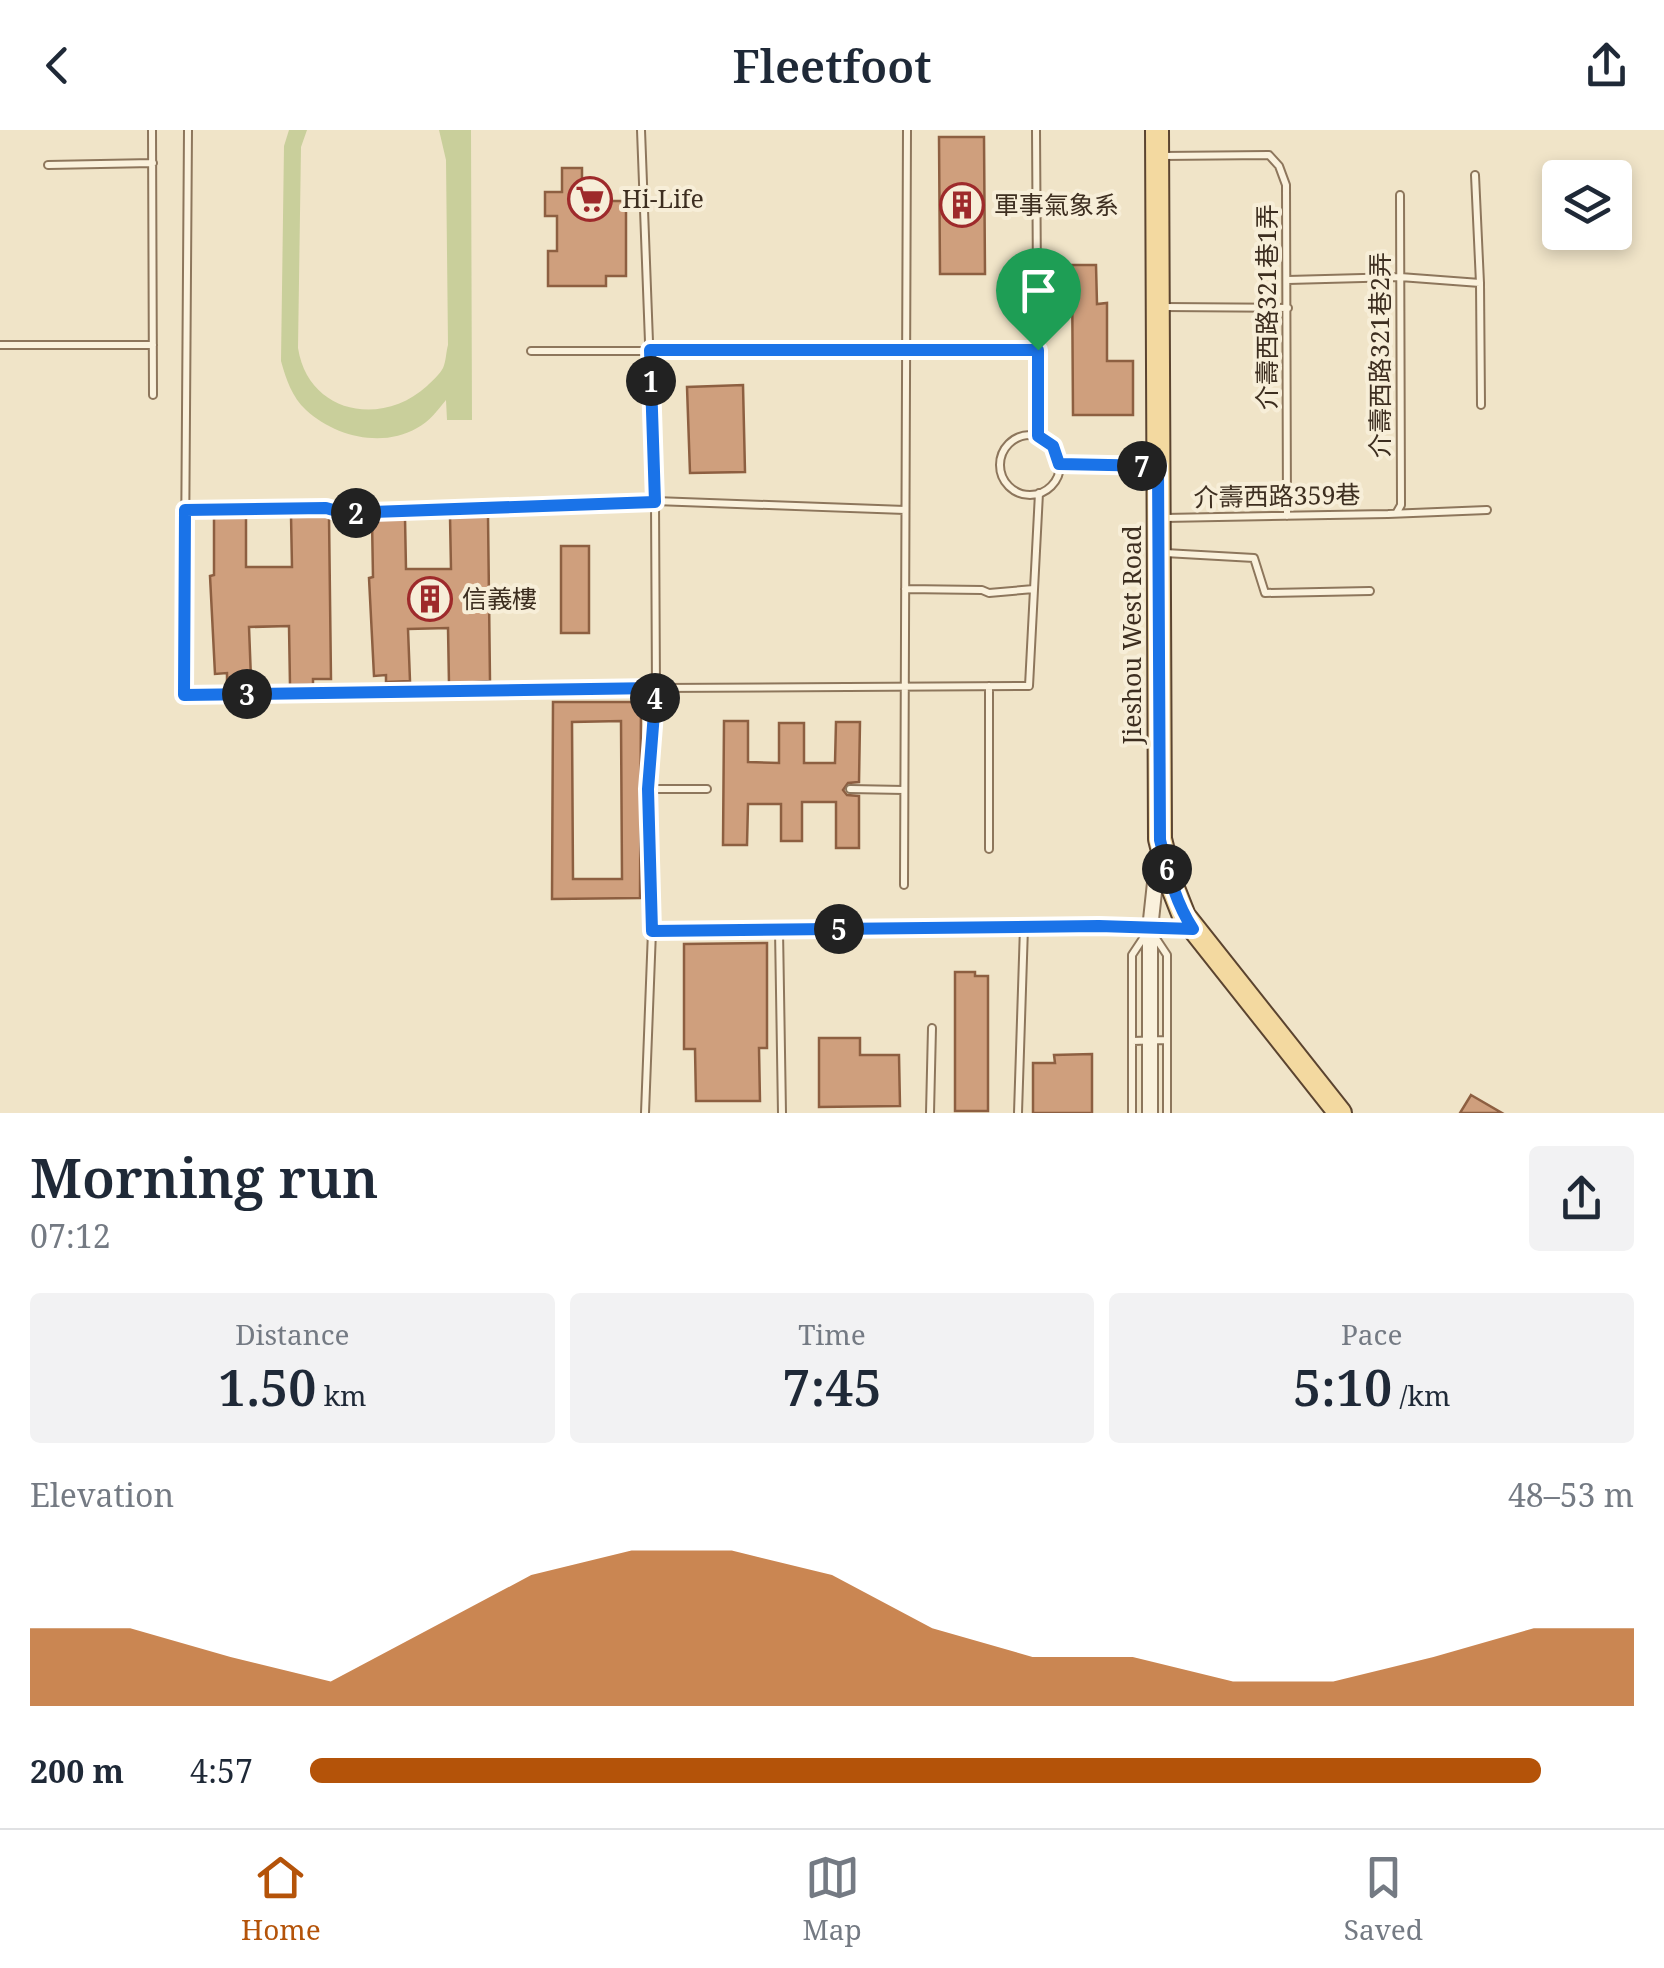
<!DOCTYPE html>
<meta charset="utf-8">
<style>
body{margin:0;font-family:"Noto Serif","Noto Sans TC",serif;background:#f2f2f3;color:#1f2937;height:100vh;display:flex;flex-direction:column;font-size:38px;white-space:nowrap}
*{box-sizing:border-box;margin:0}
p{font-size:32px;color:#747a83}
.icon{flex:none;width:55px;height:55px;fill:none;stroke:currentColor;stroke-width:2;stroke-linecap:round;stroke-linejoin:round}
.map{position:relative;height:983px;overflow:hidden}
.panel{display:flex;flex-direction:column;background:#fff;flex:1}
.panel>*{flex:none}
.buttons{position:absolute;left:1542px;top:30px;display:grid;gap:20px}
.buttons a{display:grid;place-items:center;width:90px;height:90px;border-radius:10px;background:#fff;box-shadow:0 5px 15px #0003;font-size:50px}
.pin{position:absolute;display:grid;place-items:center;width:85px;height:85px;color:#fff;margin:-102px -42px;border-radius:50% 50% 50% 0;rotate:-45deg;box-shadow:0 0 10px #0007}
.pin .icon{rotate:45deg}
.km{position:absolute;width:50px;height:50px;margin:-25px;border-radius:50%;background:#222;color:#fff;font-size:28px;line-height:50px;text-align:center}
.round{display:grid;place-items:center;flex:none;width:105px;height:105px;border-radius:10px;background:#f2f2f3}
.summary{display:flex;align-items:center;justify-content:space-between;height:170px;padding:0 30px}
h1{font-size:55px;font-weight:600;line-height:75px}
.figures{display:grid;grid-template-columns:repeat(3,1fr);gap:15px;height:170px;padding:10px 30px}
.figures div{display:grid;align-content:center;border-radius:10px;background:#f2f2f3;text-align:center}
.figures b{font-size:50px;font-weight:600}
.figures small{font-size:28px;font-weight:400}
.figures p{font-size:28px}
.chart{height:280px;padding:20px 30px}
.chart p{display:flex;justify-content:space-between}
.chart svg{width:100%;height:180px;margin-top:10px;fill:#b45309;opacity:.7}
ul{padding:0 30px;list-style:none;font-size:32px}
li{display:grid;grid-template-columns:160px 120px 1fr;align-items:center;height:75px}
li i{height:25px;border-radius:12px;background:#b45309}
header{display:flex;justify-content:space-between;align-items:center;height:130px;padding:0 30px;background:#fff;font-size:45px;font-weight:600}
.tabs{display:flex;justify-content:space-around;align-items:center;height:140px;border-top:2px solid #e0e1e3;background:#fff;font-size:28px;color:#747a83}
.tabs a{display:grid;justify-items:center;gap:5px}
.tabs .on{color:#b45309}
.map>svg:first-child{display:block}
</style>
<header><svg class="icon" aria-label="back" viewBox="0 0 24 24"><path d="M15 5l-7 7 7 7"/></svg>Fleetfoot<svg class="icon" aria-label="share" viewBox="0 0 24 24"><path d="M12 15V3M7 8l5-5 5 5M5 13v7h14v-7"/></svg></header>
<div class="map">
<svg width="1664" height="983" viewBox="0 0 1664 983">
<rect width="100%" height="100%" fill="#f0e4c8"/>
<path fill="#c9cf9b" d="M289 0H307L301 17 298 218C308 283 381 298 427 256 432 251 440 244 443 238 446 232 446 222 448 215L446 30 439 0H471L472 290H447L446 270C437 281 430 291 417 298 383 318 335 307 306 280 292 267 286 249 281 231L284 16Z"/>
<path fill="#cf9f7d" stroke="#8d5f41" stroke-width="2.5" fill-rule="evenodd" d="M939 7H984L985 144H940Z
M562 38H582V58L599 57 600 71H626V146H606V156H548V121H557V86H545V62H562Z
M1072 135H1096L1097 174 1107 173V231H1133V285H1073Z
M743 255 745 342 690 343 687 257Z
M291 385 329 386 331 549H313V554L290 555 289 496 249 497 251 549 227 550V543L215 544 210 446 214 445V388L246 386V437H292Z
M488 385 490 551 449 554 448 498 408 499 410 551 386 552V545L374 546 369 448 373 447 372 390 405 388 406 439H451L450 386Z
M561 416H589V503H561Z
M553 572H641L640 768 552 769ZM621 591 622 749H573L572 592Z
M724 591H748V632L779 633V593H804V633H835L836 592H860L859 652 848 653 843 660 847 665 859 666V718H836V672H802V711H781V674H748L747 715H723Z
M767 813V918H759L760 971H696L695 919H684V814Z
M955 842H975V846H988V981H955Z
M819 908H860V925H899L900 976 819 977Z
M1092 924V983H1033V933H1055L1054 925Z
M1471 965 1502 983H1460Z"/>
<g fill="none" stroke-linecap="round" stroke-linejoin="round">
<g stroke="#8d765c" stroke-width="10">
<path id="lane" d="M152 0 153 265
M188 0 184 565 656 558 1029 556 1039 363
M641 0 655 371 656 558 649 659 652 801
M1036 0 1038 306
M1162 26 1269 25 1279 36 1286 55 1287 386
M48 35 153 33
M1475 45 1480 153 1481 275
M1288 150 1400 147 1480 153
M1164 177 1288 178
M0 215H153
M531 221 1038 220
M1000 335a30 30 0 1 1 60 0a30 30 0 1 1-60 0Z
M1060 334 1152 336
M185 380 326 378 344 383 655 371 905 380
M1397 382 1401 375 1400 65
M1164 388 1388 384 1487 380
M1165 423 1254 428 1265 463 1370 461
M905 459 982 460 989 463 1034 459
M649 659H707
M850 659 904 660
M989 719V556
M904 755 907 0
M779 800 782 983
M1153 804 1167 825V983
M1132 911 1167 910
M645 983 652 801 1099 796 1184 799
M930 983 932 898
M1018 983 1024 797
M1132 983V825L1146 804"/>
</g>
<g stroke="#8d765c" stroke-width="18">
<path id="street" d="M1150 983V799L1158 725"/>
</g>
<g stroke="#5b4430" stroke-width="26">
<path id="primary" d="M1157 0 1160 709 1171 753 1184 786 1340 983"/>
</g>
<use href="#lane" stroke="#faf1dc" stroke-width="6"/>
<use href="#street" stroke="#faf1dc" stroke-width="14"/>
<use href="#primary" stroke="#f3d9a0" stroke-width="22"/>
</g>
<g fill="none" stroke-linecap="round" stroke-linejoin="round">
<g stroke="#fff" stroke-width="20">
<path id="route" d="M650 220H1038V306L1053 316 1059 334 1158 336 1160 710C1168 741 1175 772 1193 799L1099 796 652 801 648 659 656 558 184 565 185 380 326 378 344 383 655 372Z"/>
</g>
<use href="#route" stroke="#1a73e8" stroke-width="12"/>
</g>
<defs>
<g id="supermarket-ring" transform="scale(2.25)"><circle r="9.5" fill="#f7eed8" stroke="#9e2a2b" stroke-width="1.5"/><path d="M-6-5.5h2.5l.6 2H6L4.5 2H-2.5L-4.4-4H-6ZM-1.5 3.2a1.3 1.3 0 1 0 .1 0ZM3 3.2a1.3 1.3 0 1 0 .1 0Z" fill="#9e2a2b"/></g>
<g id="building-ring" transform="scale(2.25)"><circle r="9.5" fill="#f7eed8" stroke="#9e2a2b" stroke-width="1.5"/><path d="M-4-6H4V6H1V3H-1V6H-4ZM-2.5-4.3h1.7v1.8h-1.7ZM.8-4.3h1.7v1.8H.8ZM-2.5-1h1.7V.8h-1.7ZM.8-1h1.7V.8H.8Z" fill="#9e2a2b"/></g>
</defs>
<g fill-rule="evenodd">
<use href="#supermarket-ring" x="590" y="69"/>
<use href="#building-ring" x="962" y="75"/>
<use href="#building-ring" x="430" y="469"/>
</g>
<g text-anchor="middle" stroke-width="8" stroke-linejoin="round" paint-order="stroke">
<g font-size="25" fill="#3d2e20" stroke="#f7eed8" text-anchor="start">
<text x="622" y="78">Hi-Life</text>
<text x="994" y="84">軍事氣象系</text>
<text x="462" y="478">信義樓</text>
</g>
<g font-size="25" fill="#3d2e20" stroke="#f7eed8">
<text transform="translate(1267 177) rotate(-90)" y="9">介壽西路321巷1弄</text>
<text transform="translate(1380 225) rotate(-90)" y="9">介壽西路321巷2弄</text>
<text transform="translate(1277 366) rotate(-1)" y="9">介壽西路359巷</text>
<text transform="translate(1132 505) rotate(-90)" y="9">Jieshou West Road</text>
</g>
</g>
</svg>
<div class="buttons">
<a><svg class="icon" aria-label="layers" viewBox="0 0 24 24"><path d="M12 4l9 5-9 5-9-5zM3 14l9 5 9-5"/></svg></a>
</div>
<div class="pin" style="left:1038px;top:220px;background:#1e9e55"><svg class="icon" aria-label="arrive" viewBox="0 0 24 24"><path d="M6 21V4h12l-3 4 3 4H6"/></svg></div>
<b class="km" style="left:651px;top:251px">1</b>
<b class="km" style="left:356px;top:383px">2</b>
<b class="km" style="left:247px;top:564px">3</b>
<b class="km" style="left:655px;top:568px">4</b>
<b class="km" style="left:839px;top:799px">5</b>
<b class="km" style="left:1167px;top:739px">6</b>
<b class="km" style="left:1142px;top:336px">7</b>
</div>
<section class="panel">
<div class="summary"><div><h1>Morning run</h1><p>07:12</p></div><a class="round"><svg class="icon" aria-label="share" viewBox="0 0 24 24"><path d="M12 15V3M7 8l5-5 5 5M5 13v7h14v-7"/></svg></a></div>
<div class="figures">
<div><p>Distance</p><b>1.50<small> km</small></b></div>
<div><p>Time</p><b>7:45</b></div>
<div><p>Pace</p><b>5:10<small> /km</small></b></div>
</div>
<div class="chart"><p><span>Elevation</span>48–53 m</p>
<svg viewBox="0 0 160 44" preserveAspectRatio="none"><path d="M0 44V25L10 25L20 32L30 38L40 25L50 12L60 6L70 6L80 12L90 25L100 32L110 32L120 38L130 38L140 32L150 25L160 25V44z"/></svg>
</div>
<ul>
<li><b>200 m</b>4:57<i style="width:93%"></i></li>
</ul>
</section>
<nav class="tabs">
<a class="on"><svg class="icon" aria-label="home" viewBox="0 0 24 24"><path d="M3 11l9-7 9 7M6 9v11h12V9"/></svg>Home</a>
<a><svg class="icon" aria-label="map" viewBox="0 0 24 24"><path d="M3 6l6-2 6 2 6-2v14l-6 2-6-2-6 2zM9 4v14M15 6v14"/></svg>Map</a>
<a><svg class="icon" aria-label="saved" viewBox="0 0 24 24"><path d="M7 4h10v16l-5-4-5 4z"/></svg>Saved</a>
</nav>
